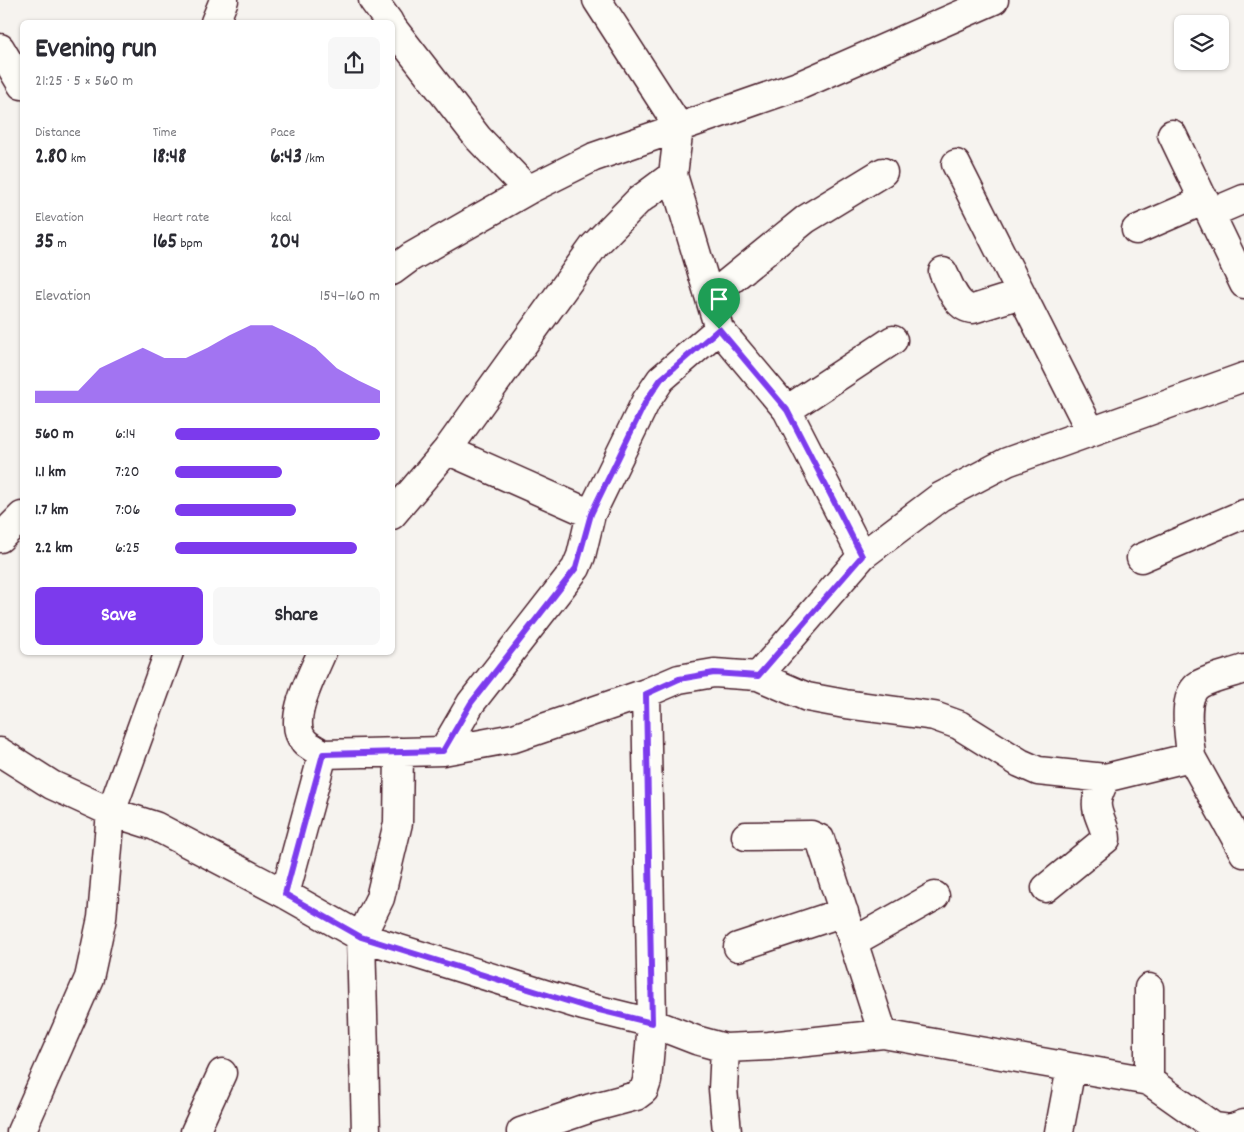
<!DOCTYPE html>
<meta charset="utf-8">
<style>
body{margin:0;font-family:Dekko,sans-serif;background:#f7f7f7;color:#2b2b33;height:100vh;display:flex;flex-direction:column;font-size:19px;white-space:nowrap}
*{box-sizing:border-box;margin:0}
p{font-size:16px;color:#7c7c81}
.icon{flex:none;width:28px;height:28px;fill:none;stroke:currentColor;stroke-width:2;stroke-linecap:round;stroke-linejoin:round}
.map{position:relative;flex:1;overflow:hidden}
.details{position:absolute;left:20px;top:20px;width:375px;height:635px;display:flex;flex-direction:column;background:#fff;border-radius:8px;box-shadow:0 1px 4px #0004}
.details>*{flex:none}
.buttons{position:absolute;left:1174px;top:15px;display:grid;gap:10px}
.buttons a{display:grid;place-items:center;width:55px;height:55px;border-radius:8px;background:#fff;box-shadow:0 1px 4px #0004;font-size:25px}
.pin{position:absolute;display:grid;place-items:center;width:42px;height:42px;color:#fff;margin:-51px -21px;border-radius:50% 50% 50% 0;rotate:-45deg;box-shadow:0 0 5px #0007}
.pin .icon{rotate:45deg}
.round{display:grid;place-items:center;flex:none;width:52px;height:52px;border-radius:8px;background:#f7f7f7}
.head{display:flex;align-items:center;justify-content:space-between;height:85px;padding:0 15px}
h1{font-size:28px;font-weight:700;line-height:38px}
.metrics{display:grid;grid-template-columns:repeat(3,1fr);gap:8px;height:85px;padding:5px 15px}
.metrics div{display:grid;align-content:center}
.metrics b{font-size:21px;font-weight:700}
.metrics small{font-size:14px;font-weight:400}
.metrics p{font-size:14px}
.chart{height:140px;padding:10px 15px}
.chart p{display:flex;justify-content:space-between}
.chart svg{width:100%;height:90px;margin-top:5px;fill:#7c3aed;opacity:.7}
.button{display:flex;gap:10px;margin-top:auto;padding:10px 15px}
.button a{flex:1;height:58px;border-radius:8px;background:#7c3aed;color:#fff;font-size:20px;font-weight:700;line-height:58px;text-align:center}
.button a+a{background:#f7f7f7;color:#2b2b33}
ul{padding:0 15px;list-style:none;font-size:16px}
li{display:grid;grid-template-columns:80px 60px 1fr;align-items:center;height:38px}
li i{height:12px;border-radius:6px;background:#7c3aed}
.map>svg:first-child{display:block}
</style>
<div class="map">
<svg width="1244" height="1132" viewBox="0 0 1244 1132">
<rect width="100%" height="100%" fill="#f6f3ef"/>
<filter id="ink" filterUnits="userSpaceOnUse"><feTurbulence type="fractalNoise" baseFrequency=".02" numOctaves="2"/><feDisplacementMap in="SourceGraphic" scale="10" xChannelSelector="R" yChannelSelector="G"/><feConvolveMatrix kernelMatrix="1 2 1 2 8 2 1 2 1" color-interpolation-filters="sRGB"/></filter>
<g filter="url(#ink)">
<g fill="none" stroke-linecap="round" stroke-linejoin="round">
<g stroke="#4a1f2b" stroke-width="31">
<path id="minor" d="M373 0 389 22
M597 0 679 127 673 175
M215 22 224 0
M392 27 478 138 528 190
M0 48 22 85
M1172 134 1244 284
M956 164 1091 432
M1211 213 1244 199
M1136 230 1205 200
M392 271 411 257 528 190 594 157 798 86 994 0
M943 272C950 286 956 308 973 309L1021 294
M710 297 806 219 883 172
M787 410 893 340
M447 450 591 514
M392 515 447 450 594 246 638 201 673 175 719 329 787 410 862 556
M0 538 22 516
M1141 558 1244 514
M758 676 862 556 940 497 1007 462 1244 377
M443 751 471 703 576 568 581 556 591 514 646 401 661 379 719 329
M0 752 52 785 111 812 155 826 285 894 361 937 583 1006 652 1023 696 1040 725 1048 769 1046 883 1034 1149 1081 1214 1127 1230 1129 1244 1124
M323 754 443 751 514 738 646 693 679 679 714 673 758 676 807 697 845 704 934 716 959 725 1020 763 1038 771 1105 778 1191 757 1244 853
M1191 757C1190 736 1180 696 1200 684 1213 677 1230 674 1244 669
M746 836 811 835 820 839 883 1034
M1046 888 1106 839C1106 826 1095 814 1097 801 1098 793 1103 785 1105 778
M285 894 323 754C317 750 308 746 304 741 286 721 313 674 322 652
M853 942 935 896
M738 947 844 912
M725 1048 723 1089 727 1132
M1149 1081V988
M21 1132 89 978 102 918 111 812 169 652
M195 1132 222 1073
M366 1132 361 937 380 898 398 823 399 752
M521 1132 591 1108 636 1096 644 1090 647 1081 652 1023 646 693
M1059 1132 1071 1068"/>
</g>
<use href="#minor" stroke="#fdfcf7" stroke-width="28"/>
</g>
</g>
<g fill="none" stroke-linecap="round" stroke-linejoin="round" filter="url(#ink)">
<g stroke="#fff" stroke-width="10">
<path id="route" d="M719 329 787 410 862 556 758 676 714 673 679 679 646 694 652 1023 583 1006 361 937 285 894 323 754 443 751 471 703 576 568 591 514 646 401 661 379Z"/>
</g>
<use href="#route" stroke="#7c3aed" stroke-width="6"/>
</g>
</svg>
<div class="buttons">
<a><svg class="icon" aria-label="layers" viewBox="0 0 24 24"><path d="M12 4l9 5-9 5-9-5zM3 14l9 5 9-5"/></svg></a>
</div>
<div class="pin" style="left:719px;top:329px;background:#1e9e55"><svg class="icon" aria-label="arrive" viewBox="0 0 24 24"><path d="M6 21V4h12l-3 4 3 4H6"/></svg></div>
<section class="details">
<div class="head"><div><h1>Evening run</h1><p>21:25 · 5 × 560 m</p></div><a class="round"><svg class="icon" aria-label="share" viewBox="0 0 24 24"><path d="M12 15V3M7 8l5-5 5 5M5 13v7h14v-7"/></svg></a></div>
<div class="metrics">
<div><p>Distance</p><b>2.80<small> km</small></b></div>
<div><p>Time</p><b>18:48</b></div>
<div><p>Pace</p><b>6:43<small> /km</small></b></div>
</div>
<div class="metrics">
<div><p>Elevation</p><b>35<small> m</small></b></div>
<div><p>Heart rate</p><b>165<small> bpm</small></b></div>
<div><p>kcal</p><b>204</b></div>
</div>
<div class="chart"><p><span>Elevation</span>154–160 m</p>
<svg viewBox="0 0 160 44" preserveAspectRatio="none"><path d="M0 44V38L10 38L20 38L30 27L40 22L50 17L60 22L70 22L80 17L90 11L100 6L110 6L120 11L130 17L140 27L150 33L160 38V44z"/></svg>
</div>
<ul>
<li><b>560 m</b>6:14<i style="width:100%"></i></li>
<li><b>1.1 km</b>7:20<i style="width:52%"></i></li>
<li><b>1.7 km</b>7:06<i style="width:59%"></i></li>
<li><b>2.2 km</b>6:25<i style="width:89%"></i></li>
</ul>
<div class="button"><a>Save</a><a>Share</a></div>
</section>
</div>
